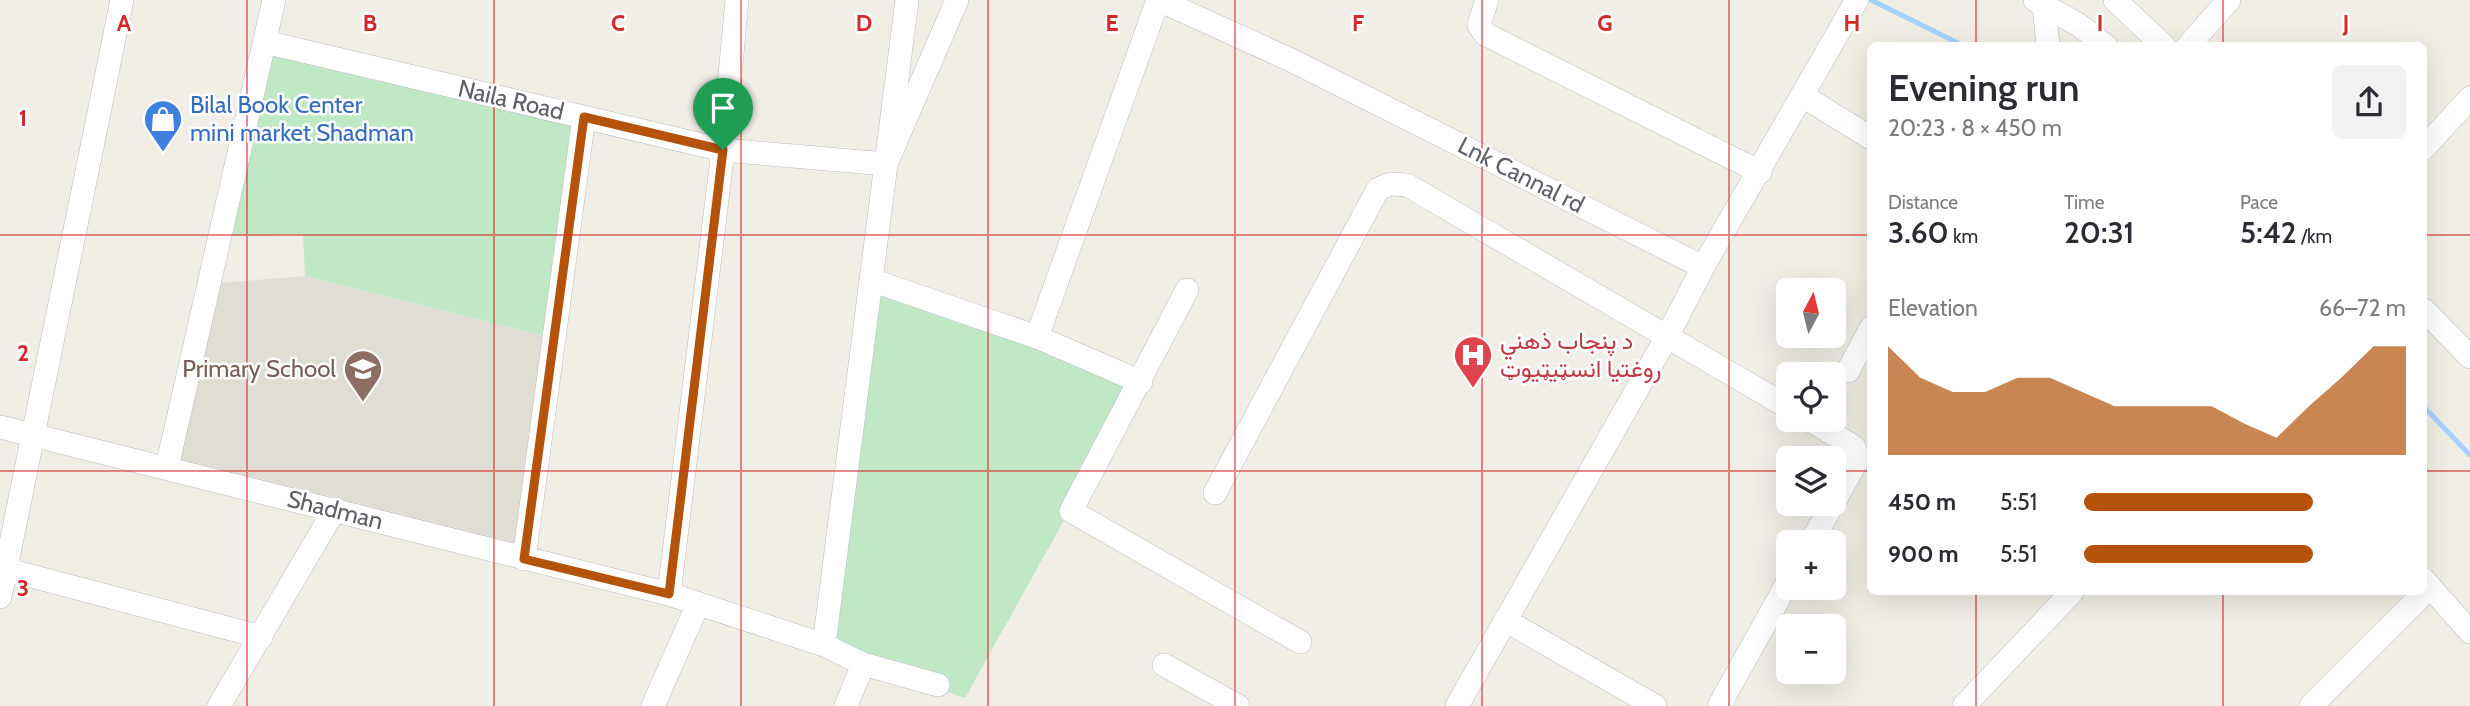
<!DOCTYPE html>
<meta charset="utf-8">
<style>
body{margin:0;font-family:Cabin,Vazirmatn,sans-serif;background:#f2f2f3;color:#2b2b33;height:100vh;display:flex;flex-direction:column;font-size:26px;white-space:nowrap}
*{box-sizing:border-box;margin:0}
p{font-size:23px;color:#7c7c81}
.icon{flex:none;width:38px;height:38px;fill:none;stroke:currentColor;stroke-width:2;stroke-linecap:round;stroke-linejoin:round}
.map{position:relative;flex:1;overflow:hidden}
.details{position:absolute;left:1867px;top:42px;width:560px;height:553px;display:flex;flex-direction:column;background:#fff;border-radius:10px;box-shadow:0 7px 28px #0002}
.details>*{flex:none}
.needle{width:46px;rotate:7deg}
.buttons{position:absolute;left:1776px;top:278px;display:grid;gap:14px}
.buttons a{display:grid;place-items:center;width:70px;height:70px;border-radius:10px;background:#fff;box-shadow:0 7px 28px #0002;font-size:35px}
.pin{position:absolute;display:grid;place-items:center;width:60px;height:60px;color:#fff;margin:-72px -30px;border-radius:50% 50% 50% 0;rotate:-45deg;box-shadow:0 0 7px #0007}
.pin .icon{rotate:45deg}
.round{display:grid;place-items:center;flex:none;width:74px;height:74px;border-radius:10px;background:#f2f2f3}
.headline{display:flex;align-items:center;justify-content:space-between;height:119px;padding:0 21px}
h1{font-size:38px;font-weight:600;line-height:52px}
.figures{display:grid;grid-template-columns:repeat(3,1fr);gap:10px;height:119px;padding:7px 21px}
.figures div{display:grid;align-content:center}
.figures b{font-size:30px;font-weight:600}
.figures small{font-size:19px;font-weight:400}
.figures p{font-size:19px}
.chart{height:196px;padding:14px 21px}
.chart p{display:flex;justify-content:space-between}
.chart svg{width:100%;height:126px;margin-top:7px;fill:#b45309;opacity:.7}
ul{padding:0 21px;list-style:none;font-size:23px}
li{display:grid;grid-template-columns:112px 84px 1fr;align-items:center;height:52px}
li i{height:18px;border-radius:9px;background:#b45309}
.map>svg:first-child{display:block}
</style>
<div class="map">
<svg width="2470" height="706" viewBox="0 0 2470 706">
<rect width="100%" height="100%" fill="#f0eee5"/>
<path fill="#e0ded3" d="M305 276 554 338 524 559 167 467 209 284Z"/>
<path fill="#c1e8c5" d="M265 42 584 117 554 338 305 276 303 235 220 236Z
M871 280 1141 382 965 698 863 665 824 645Z"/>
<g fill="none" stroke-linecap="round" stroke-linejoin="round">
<path stroke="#a6d0ff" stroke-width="5" d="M1871 0 1964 46
M2424 407 2470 455"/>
<g stroke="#babcc1" stroke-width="24">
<path id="minor" d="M1159 0 1293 61 1703 267 1857 0
M1487 0 1479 25 1485 34 1760 172
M2035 0 2079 25 2106 46
M2115 0 2164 46
M2044 5 2048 46
M265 42 723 150 886 164 907 0
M2188 46 2229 0
M1803 96 1871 138
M2424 148 2470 98
M871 280 1037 337 1141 382
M1187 290 1071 511 1300 642
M2424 310 2470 357
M1037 337 1158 0
M1848 371 1871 328
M1810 420 1854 447 1858 459 1834 502
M0 427 669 594 824 645 863 664 938 685
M167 467 274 0
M1215 493 1378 189 1390 184 1407 185 1788 407
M1811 542 1833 504
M524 559 584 117
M5 569 261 637
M2424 580 2470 632
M669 594 723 150 737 0
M0 597 122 0
M1505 620 1655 706
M824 645 886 164 957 0
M1164 665 1238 706
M219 706 335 509
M653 706 698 604
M846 706 863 664
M1457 706 1668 335 1703 267
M1719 706 1788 582
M1964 706 2072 592
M2311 706 2430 587"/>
</g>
<use href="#minor" stroke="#fff" stroke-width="23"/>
</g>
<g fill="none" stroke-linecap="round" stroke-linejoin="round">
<g stroke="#fff" stroke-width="14">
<path id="route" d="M584 117 723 150 669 594 524 559Z"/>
</g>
<use href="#route" stroke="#b45309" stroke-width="9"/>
</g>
<path fill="none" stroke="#d62828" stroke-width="2" stroke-opacity="0.55" d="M247 0V706M494 0V706M741 0V706M988 0V706M1235 0V706M1482 0V706M1729 0V706M1976 0V46M2223 0V46M0 235H1871M2424 235H2470M0 471H1788M1834 471H1871M2424 471H2470M1976 592V706M2223 592V706"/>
<defs>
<g id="shop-pin" transform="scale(2.0125)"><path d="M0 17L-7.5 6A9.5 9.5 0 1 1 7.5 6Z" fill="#3f7fe0" stroke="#fff"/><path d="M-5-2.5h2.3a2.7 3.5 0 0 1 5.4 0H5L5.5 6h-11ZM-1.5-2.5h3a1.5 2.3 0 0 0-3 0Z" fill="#fff"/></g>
<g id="hospital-pin" transform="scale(2.0125)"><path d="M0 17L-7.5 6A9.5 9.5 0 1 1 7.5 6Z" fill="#e0444e" stroke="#fff"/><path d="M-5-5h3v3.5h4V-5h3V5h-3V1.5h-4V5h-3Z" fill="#fff"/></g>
<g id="school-pin" transform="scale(2.0125)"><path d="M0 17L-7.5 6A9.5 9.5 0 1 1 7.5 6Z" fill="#8d6e63" stroke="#fff"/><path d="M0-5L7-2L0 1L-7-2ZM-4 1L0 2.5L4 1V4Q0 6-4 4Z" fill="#fff"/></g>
</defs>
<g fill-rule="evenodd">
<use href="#shop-pin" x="163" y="119"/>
<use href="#hospital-pin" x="1473" y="355"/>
<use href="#school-pin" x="363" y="369"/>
</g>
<g text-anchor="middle" stroke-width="5" stroke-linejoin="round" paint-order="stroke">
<g font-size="24" fill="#5d6066" stroke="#fff">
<text transform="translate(511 100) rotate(13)" y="8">Naila Road</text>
<text transform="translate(1521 175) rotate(27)" y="8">Lnk Cannal rd</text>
<text transform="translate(335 510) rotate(14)" y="8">Shadman</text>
</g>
<g font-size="24" fill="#366cbe" stroke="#fff" text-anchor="start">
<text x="190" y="113">Bilal Book Center<tspan x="190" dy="28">mini market Shadman</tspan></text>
</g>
<g font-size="24" fill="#be3a42" stroke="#fff" text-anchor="start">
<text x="1500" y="349">د پنجاب ذهني<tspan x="1500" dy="28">روغتیا انسټیټیوټ</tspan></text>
</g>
<g font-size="24" fill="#785e54" stroke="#fff" text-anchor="end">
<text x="336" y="377">Primary School</text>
</g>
</g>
<g font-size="23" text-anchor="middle" font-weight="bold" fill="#d62828" stroke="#fff" stroke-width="5" stroke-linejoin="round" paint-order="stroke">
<text x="124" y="31">A</text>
<text x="370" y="31">B</text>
<text x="618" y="31">C</text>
<text x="864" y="31">D</text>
<text x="1112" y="31">E</text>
<text x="1358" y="31">F</text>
<text x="1605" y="31">G</text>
<text x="1852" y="31">H</text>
<text x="2100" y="31">I</text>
<text x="2346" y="31">J</text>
<text x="23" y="126">1</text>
<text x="23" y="361">2</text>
<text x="23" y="596">3</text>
</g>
</svg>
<div class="buttons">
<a><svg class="needle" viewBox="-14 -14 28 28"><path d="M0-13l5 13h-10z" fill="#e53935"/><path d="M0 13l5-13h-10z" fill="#7c7c81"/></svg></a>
<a><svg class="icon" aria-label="locate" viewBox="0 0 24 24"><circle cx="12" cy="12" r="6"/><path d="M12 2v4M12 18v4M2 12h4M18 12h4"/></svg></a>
<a><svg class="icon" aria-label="layers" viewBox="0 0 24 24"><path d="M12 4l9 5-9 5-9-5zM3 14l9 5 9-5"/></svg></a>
<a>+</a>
<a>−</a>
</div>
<div class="pin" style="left:723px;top:150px;background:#1e9e55"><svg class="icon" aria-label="arrive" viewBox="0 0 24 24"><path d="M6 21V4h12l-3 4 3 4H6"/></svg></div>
<section class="details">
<div class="headline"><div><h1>Evening run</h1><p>20:23 · 8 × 450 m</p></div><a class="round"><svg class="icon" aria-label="share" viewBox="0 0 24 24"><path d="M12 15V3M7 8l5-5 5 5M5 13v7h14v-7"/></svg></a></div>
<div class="figures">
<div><p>Distance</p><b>3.60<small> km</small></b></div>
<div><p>Time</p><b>20:31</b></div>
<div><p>Pace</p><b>5:42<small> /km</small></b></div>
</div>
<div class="chart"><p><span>Elevation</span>66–72 m</p>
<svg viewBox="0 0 160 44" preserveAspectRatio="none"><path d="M0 44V6L10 17L20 22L30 22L40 17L50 17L60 22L70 27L80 27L90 27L100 27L110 33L120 38L130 27L140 17L150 6L160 6V44z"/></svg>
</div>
<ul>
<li><b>450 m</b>5:51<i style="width:71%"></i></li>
<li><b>900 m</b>5:51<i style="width:71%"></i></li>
</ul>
</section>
</div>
